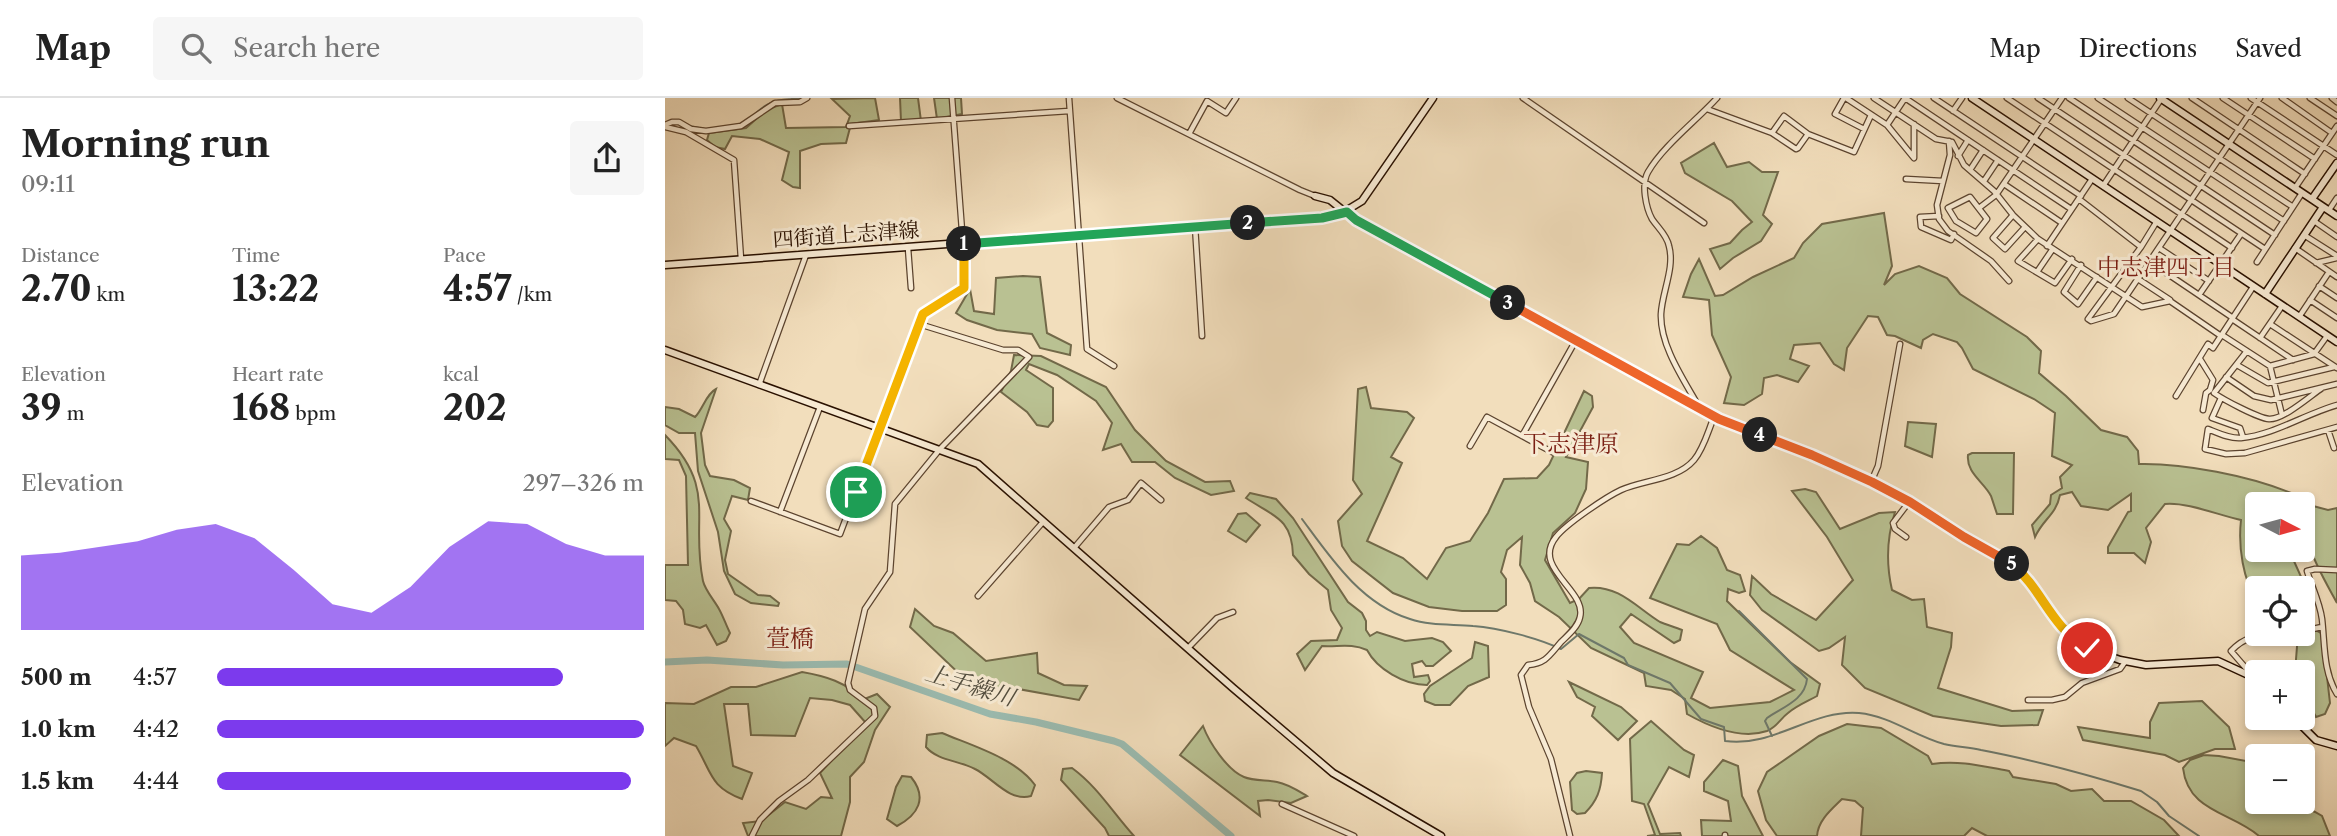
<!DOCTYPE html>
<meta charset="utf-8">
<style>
body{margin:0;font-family:"Libre Caslon Text","Noto Serif JP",serif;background:#f6f6f6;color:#222;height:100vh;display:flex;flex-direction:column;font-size:26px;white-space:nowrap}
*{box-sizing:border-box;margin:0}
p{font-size:23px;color:#767676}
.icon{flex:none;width:38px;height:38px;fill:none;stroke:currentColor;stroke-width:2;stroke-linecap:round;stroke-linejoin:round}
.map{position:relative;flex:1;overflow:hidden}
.side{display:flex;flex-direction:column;background:#fff;width:665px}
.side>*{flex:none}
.needle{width:46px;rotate:96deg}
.tools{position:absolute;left:1580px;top:394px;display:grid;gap:14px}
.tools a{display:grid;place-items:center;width:70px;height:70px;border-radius:7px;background:#fff;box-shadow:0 4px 10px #0003;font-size:35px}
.pin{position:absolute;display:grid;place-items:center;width:60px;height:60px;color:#fff;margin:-30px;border:4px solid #fff;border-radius:50%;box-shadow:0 2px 7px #0007}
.km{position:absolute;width:35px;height:35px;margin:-18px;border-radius:50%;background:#222;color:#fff;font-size:19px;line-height:35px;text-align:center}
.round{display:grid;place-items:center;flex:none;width:74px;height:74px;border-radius:7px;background:#f6f6f6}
.headline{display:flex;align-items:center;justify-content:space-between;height:119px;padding:0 21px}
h1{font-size:38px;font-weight:700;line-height:52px}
.stats{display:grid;grid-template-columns:repeat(3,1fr);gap:10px;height:119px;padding:7px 21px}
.stats div{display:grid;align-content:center}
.stats b{font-size:35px;font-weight:700}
.stats small{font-size:19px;font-weight:400}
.stats p{font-size:19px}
.chart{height:196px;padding:14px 21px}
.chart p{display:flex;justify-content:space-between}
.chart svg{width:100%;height:126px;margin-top:7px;fill:#7c3aed;opacity:.7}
ul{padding:0 21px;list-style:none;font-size:23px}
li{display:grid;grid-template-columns:112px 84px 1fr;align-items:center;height:52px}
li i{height:18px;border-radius:9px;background:#7c3aed}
header{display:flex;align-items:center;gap:42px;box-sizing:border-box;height:98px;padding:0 35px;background:#fff;border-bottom:2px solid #e0e0e0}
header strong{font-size:33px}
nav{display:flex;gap:38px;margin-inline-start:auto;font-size:24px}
.search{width:490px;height:63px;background:#f6f6f6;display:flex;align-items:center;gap:18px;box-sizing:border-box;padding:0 24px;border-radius:7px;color:#767676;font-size:26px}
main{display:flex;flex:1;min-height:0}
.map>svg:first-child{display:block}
</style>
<header>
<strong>Map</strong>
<div class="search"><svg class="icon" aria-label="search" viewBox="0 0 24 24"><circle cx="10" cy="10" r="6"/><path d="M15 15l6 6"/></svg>Search here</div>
<nav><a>Map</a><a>Directions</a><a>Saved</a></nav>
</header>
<main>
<section class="side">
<div class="headline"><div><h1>Morning run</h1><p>09:11</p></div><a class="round"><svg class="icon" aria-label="share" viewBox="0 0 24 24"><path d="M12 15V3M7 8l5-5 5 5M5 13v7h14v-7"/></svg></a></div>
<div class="stats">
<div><p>Distance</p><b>2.70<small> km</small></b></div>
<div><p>Time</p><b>13:22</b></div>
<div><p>Pace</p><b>4:57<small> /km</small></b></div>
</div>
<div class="stats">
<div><p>Elevation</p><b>39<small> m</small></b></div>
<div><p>Heart rate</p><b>168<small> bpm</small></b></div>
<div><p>kcal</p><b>202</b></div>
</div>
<div class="chart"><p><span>Elevation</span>297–326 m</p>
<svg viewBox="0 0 160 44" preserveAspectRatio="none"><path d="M0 44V18L10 17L20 15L30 13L40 9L50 7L60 12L70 23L80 35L90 38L100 29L110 15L120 6L130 7L140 14L150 18L160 18V44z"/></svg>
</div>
<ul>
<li><b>500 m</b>4:57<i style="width:81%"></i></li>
<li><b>1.0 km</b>4:42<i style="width:100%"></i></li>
<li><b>1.5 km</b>4:44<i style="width:97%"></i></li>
</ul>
</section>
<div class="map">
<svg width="1672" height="738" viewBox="0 0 1672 738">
<rect width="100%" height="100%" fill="#f2debc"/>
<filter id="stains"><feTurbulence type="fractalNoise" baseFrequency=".00286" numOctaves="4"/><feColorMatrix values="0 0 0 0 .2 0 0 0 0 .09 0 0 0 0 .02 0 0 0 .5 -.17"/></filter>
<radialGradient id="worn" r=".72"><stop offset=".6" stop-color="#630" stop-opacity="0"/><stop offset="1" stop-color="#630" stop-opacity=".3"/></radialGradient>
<path fill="#b9c192" stroke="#726949" stroke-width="2" d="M210 0 214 22 186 26 181 45 156 46 135 53V90L128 89 117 82 124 54 95 41 67 38 60 51 50 49 42 42 44 35 81 30 101 12 117 6 121 30 181 29 185 18 167 1Z
M235 0H253L256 23H236Z
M269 0H296L297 16 272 21Z
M1049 45 1062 69 1084 64 1097 74H1113L1098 117 1107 126 1096 143 1068 160 1055 171 1045 151 1065 145 1077 132 1087 124 1067 103 1020 75 1016 65Z
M1219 115 1227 168 1219 187 1230 176 1254 168 1282 180 1295 196 1362 239 1376 253 1374 275 1401 298 1436 332 1462 339 1473 353 1474 366C1519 365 1585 378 1626 395L1624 406H1592V452H1624L1642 492 1645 529 1660 537 1661 570 1665 605 1660 616 1651 619 1638 595V574H1630L1633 536H1638V490H1592V504C1578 481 1573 449 1576 422 1553 417 1522 404 1500 406L1481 430 1486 444 1480 465 1469 455H1443V449L1463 414 1466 413V396L1443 412 1416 408 1407 394 1395 397C1391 417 1378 421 1370 439L1367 427 1385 406 1386 397 1397 390 1395 379 1407 367 1387 358 1390 315 1369 301 1308 271 1297 250 1292 244 1268 236 1258 242 1256 250 1230 238 1222 237 1213 219 1203 218 1182 250 1179 272 1169 266 1155 245 1129 247 1125 261 1144 268 1133 284 1112 277 1099 280 1097 296 1079 307 1059 305 1066 279 1047 237 1044 202 1018 199 1026 176 1034 161 1050 198 1058 197 1088 179 1129 160 1138 145 1157 126Z
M358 178 375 179 382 235 406 247 405 257 375 250 367 236 332 232 302 222 291 215 305 191 309 213 329 216 331 180Z
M349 257 376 258 441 289 470 332 501 363 540 384 565 383 569 393 546 397 510 380 490 364H467L456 346 438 352 447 325 431 303 392 277 364 266 361 272 388 290V323L383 329 372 327 362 314 336 294 346 273Z
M701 289 706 310 742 314 749 320 726 359 737 365 702 443 738 460 762 481 781 450 805 443 823 415 839 381 872 380 884 367 919 293 927 298 928 309 901 359 923 364 921 391 910 415 888 435 880 462 905 505 914 501 924 490C954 487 972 510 995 524 1002 527 1010 529 1017 532L1015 542 1009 545 966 516 955 529 969 545 1038 574 1026 600 1045 610 1105 604 1129 592 1065 552 1052 526 985 500 1012 446 1024 447 1036 438 1052 450 1062 472 1075 477 1080 493 1074 495 1063 491 1062 503 1125 564 1155 586 1152 598C1143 603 1131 608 1123 615 1115 621 1112 629 1102 633 1075 642 1045 629 1022 616L1020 601 1006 592 981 588 979 575 926 550 894 519 870 503 865 485 855 467 857 439 842 452 836 474 841 481V507L832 513H797L764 509 728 495 687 463 677 448 673 423 697 396 688 382 693 291Z
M51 291 36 335 40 367 45 378 69 382 85 390 83 402 67 398 59 421 66 433 60 462 63 476 93 497 105 498 114 505 113 508 86 505 70 496 59 473 53 434 33 373 30 335H14L0 327V309L14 311 30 319C38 311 41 296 51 291Z
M1243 324 1271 326 1267 359 1240 348Z
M0 337C53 391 25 420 38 483 40 492 49 502 54 511 58 518 61 527 65 535L61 543 52 547 41 527 35 530 20 526 18 512 11 503 0 502V467H23L21 378 14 362 0 361Z
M1307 355H1349L1348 416H1332C1330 410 1328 404 1326 398 1319 384 1301 375 1303 357Z
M1140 391 1151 394 1175 431 1214 415 1230 414C1222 439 1221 466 1227 492L1247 502 1259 501 1262 529 1287 535 1286 549 1273 590 1347 613 1378 612 1373 627 1336 628 1268 618 1200 590 1177 567 1180 539 1164 550 1154 553 1097 512 1085 497 1087 478 1106 496 1151 522 1188 482 1162 439 1127 393Z
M585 395 611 401 628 420 683 504 697 515 701 523V532L705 538 712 534 740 543 767 540 778 544 786 553 768 568H761L757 563 747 566 749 579 763 577 765 583 762 587C739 587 712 571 702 552 686 545 674 549 657 548L640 572 632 556 646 543 672 542 677 530 666 512 663 492 644 476 628 457C627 420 608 418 581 400Z
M1648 408 1663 412 1672 410V505C1660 482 1627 432 1648 408Z
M581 415 595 427 581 444 563 433 573 416Z
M250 511 269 528 288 535 321 563 372 555 373 575 399 587 422 588 414 602 342 589 326 596 304 585 245 529Z
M810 544 823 548 824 579 803 588 785 607H770L760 603 759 596 765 588 807 560Z
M137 574C160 578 182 584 197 602L212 596 225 609 210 632 199 664 185 679V704L176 738H83L78 725 96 723 120 704 141 711 156 699 167 700 155 675 201 625 185 607 167 602 145 600 130 638 86 637 83 606H59L68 668 87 675 77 701C45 689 47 675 31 648L9 640 0 648V605L29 606 66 589H91Z
M904 584 956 609 972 623 953 642 927 618 930 609 912 599Z
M1537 603 1564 629 1570 651H1550L1514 664 1500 657 1418 642 1413 629 1485 640V624L1494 605Z
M986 623 1019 652 1029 657 1024 679 1004 669 983 706 995 736 1015 735 1016 738H982L990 737 979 706 967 703 965 641Z
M1182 626 1216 630 1263 658 1267 666C1294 662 1317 668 1344 673L1348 679 1391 686 1406 693 1427 691 1439 703H1466L1499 722 1514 738H1322L1307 730 1299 738H1196L1198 710 1190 703 1177 701C1167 711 1153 722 1152 738H1112L1101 722 1093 693 1102 674 1154 638Z
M538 628C544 644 562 672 579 679 588 683 602 682 612 684 623 686 632 692 642 698L626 705 603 702 593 703 595 718 515 657Z
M277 635C308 648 350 660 370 687L366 698C344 704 328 680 310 671 293 662 273 663 261 649L262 637Z
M1539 657 1554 658 1592 665V704H1627L1650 714 1657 718 1665 738H1594C1566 714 1523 714 1518 670L1525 662Z
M1058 662 1073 668 1077 698 1098 738H1037L1036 722 1066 723 1063 703 1039 693V684Z
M407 670C433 689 448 715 469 738H444L440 730 396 682 398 671Z
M921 673 937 675C936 692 932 703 920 715L912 716 907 712 905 684 912 675Z
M237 678 246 679C263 700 253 717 232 728L222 721 231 689Z"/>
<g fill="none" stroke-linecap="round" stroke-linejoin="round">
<path stroke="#6e786a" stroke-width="2" d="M90 16C107 0 114 3 135 0
M24 28 39 31
M637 421C665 459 696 506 745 521 765 528 788 526 808 528 834 530 873 540 896 551L914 536 959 560 963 567 1005 585 1036 621 1059 629 1060 643C1108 650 1147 611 1194 615 1225 618 1250 638 1279 646 1291 649 1304 649 1316 652 1369 662 1424 677 1476 693L1492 704 1504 718 1534 738
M1074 513 1142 581C1140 602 1118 609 1102 620L1100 623 1107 638"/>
<path stroke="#9bbcb1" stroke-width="7" d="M0 564 42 562 118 567 182 566 325 616 371 624 449 643 457 646 566 738"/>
<g stroke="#5c442f" stroke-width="7">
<path id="street" d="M404 0 422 251 449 268
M452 0 635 92 650 98
M858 0 1039 125
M1179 0 1170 16 1199 31
M1181 0 1222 27 1249 60V26
M1209 0 1271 41 1287 44 1299 67 1329 93 1348 117 1373 141 1477 209 1505 203 1556 238
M1240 0 1406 111
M1269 0 1416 98
M1342 0 1567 150
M1373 0 1600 151
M1404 0 1610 137
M1433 0 1619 123
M1463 0 1628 109
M1527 0 1640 76
M1558 0 1650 61
M1586 0 1672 57
M1617 0 1667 35
M1645 0 1672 18
M1667 0 1672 4
M1042 11 1107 35 1131 51 1133 50 1143 36
M1288 13 1297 0
M0 27 7 24H14L26 31 41 33 76 28 110 5 135 4 142 0
M1222 27 1240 0
M184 28 404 13
M0 29 21 34 69 62 76 161
M1107 35 1119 18 1143 36 1189 54 1206 17
M524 36 542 3 561 15 571 0
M1284 43 1285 57 1272 107 1274 121 1283 133 1326 163 1344 183
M1293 58 1303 42
M1305 72 1318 52
M1241 81 1278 83
M1319 83 1333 62
M1339 86 1397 125
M1438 88 1496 1
M1630 90 1672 28
M1305 99 1322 121 1311 135 1291 123 1283 110Z
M1414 101 1476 149
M1314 110 1331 97 1397 0
M1664 112 1672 100
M1348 117 1328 140 1340 151 1360 129
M1274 118 1255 119 1256 129 1286 142 1289 136
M1649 123 1672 139
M530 128 537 238
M1639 137 1672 158
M1373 141 1353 163 1390 185 1407 161
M1382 148 1427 81
M243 150 246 190
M1494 150 1544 183
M1630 150 1672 179
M1485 164 1568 220
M1592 164 1637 95
M1651 165 1672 160
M1416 167 1399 194 1413 206 1432 179
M1372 174 1387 152
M1473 181 1505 202
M1654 188 1672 200
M1534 197 1576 136
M1645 202 1672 220
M1634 219 1664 174
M1423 221 1426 223 1449 216 1595 0
M1423 221 1476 149 1492 123
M1567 221 1628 262
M1605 226 1672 270
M1557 237 1605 268 1617 317
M1595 240 1617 208
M1582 253 1549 295C1559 302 1593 320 1604 321 1618 322 1645 298 1657 290
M1535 261 1548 282 1545 292 1541 295 1538 312
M1572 267 1603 285 1669 269
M1605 268 1649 256 1662 238
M1561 279 1589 298 1606 302 1672 286
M94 287 141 157
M1511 298 1543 246 1548 250 1588 189
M1556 300 1547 320 1575 330 1578 339
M1672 307C1640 316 1609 337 1576 340 1565 341 1553 335 1543 331L1540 351 1561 356 1580 355 1672 329
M1034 309C1019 282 995 248 996 216 997 194 1010 170 1004 148 1002 137 993 130 987 121 981 110 976 86 983 74 998 48 1031 23 1052 0
M1663 332 1669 350
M857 338 911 242
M805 348 822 319 887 354
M1206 384 1213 368 1235 246
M86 403 175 436 258 216 299 190 298 146 287 0
M115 414 155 309
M1241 439 1230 431 1228 425 1244 404
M409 450 444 409 463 402 476 385 496 402
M1672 472 1650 471 1642 473C1647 489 1655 505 1657 521 1660 547 1658 573 1672 596
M313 498 378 424
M1638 533 1657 529
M523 550 552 520 568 514
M1586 576 1566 553C1585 533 1600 539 1625 536
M1363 602H1387L1400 599 1417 585 1455 571 1460 564
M617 706 689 738
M1060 737V738
M87 738 95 722 114 703 143 682 210 618 209 610 185 592 183 585 200 511 225 474 230 406 275 351 364 259 353 252H338L254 226
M905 738 886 661 864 609 856 577 863 567C881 565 884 558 896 544 903 537 913 529 915 519 922 492 866 470 891 439 901 426 941 399 956 392 978 382 1012 382 1029 362 1039 350 1043 333 1049 319"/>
</g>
<g stroke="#2a1100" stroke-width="9">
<path id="secondary" d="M1307 0 1672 244
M1495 0 1672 118
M650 98 665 102 690 122 1054 321 1162 363 1245 404 1299 439 1348 467 1365 485 1396 530 1422 550 1455 562 1481 567 1553 563 1592 581
M1647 101 1672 65
M0 167 674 117 697 103 768 0
M1600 196 1658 109
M0 252 313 366 568 590 668 675 776 738
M1629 620 1651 642 1672 648"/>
</g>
<use href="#street" stroke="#f7ead3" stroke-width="4.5"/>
<use href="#secondary" stroke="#f7ead3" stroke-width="6"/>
</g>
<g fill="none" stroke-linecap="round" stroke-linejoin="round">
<g stroke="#fff" stroke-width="14">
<path id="split-1" d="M191 394 258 216 299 190V146"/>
</g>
<g stroke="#fff" stroke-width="14">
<path id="split-2" d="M299 146 583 125"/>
</g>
<g stroke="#fff" stroke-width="14">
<path id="split-3" d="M583 125 657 120 682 114 691 122 843 205"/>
</g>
<g stroke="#fff" stroke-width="14">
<path id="split-4" d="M843 205 1054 321 1095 337"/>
</g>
<g stroke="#fff" stroke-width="14">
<path id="split-5" d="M1095 337 1147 357 1207 384 1245 404 1299 439 1347 466"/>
</g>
<g stroke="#fff" stroke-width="14">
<path id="split-6" d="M1347 466C1378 492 1385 528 1422 550"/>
</g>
<use href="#split-1" stroke="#f5b400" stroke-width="9"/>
<use href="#split-2" stroke="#22a559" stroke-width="9"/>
<use href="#split-3" stroke="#22a559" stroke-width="9"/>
<use href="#split-4" stroke="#f0652b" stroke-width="9"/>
<use href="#split-5" stroke="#f0652b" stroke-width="9"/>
<use href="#split-6" stroke="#f5b400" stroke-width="9"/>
</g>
<g text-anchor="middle" stroke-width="6" stroke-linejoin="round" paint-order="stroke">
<g font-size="21" fill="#2a1100" stroke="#f7ead3">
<text transform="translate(181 137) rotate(-4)" y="7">四街道上志津線</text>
</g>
<g font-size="23" fill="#7a1f14" stroke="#f7ead3">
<text x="1501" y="177">中志津四丁目</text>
</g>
<g font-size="23" font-style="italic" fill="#524d3e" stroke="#f7ead3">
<text transform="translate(305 587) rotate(17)" y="8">上手繰川</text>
</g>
<g font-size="24" fill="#7a1f14" stroke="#f7ead3">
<text x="906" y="354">下志津原</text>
<text x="125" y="549">萱橋</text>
</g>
</g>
<rect width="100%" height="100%" filter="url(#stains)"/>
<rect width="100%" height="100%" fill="url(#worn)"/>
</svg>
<div class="tools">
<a><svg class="needle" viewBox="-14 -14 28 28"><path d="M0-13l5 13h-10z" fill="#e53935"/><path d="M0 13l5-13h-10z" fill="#767676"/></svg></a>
<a><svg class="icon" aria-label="locate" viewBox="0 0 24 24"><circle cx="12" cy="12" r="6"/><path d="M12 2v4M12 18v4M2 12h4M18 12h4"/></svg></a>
<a>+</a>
<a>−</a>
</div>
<div class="pin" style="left:191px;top:394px;background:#1e9e55"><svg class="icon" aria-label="arrive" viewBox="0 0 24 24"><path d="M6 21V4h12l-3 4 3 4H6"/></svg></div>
<div class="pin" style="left:1422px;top:550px;background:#d93025"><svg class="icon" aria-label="check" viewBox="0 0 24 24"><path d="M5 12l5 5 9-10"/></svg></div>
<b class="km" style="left:299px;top:146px">1</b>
<b class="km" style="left:583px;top:125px">2</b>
<b class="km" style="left:843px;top:205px">3</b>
<b class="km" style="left:1095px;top:337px">4</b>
<b class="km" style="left:1347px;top:466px">5</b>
</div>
</main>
